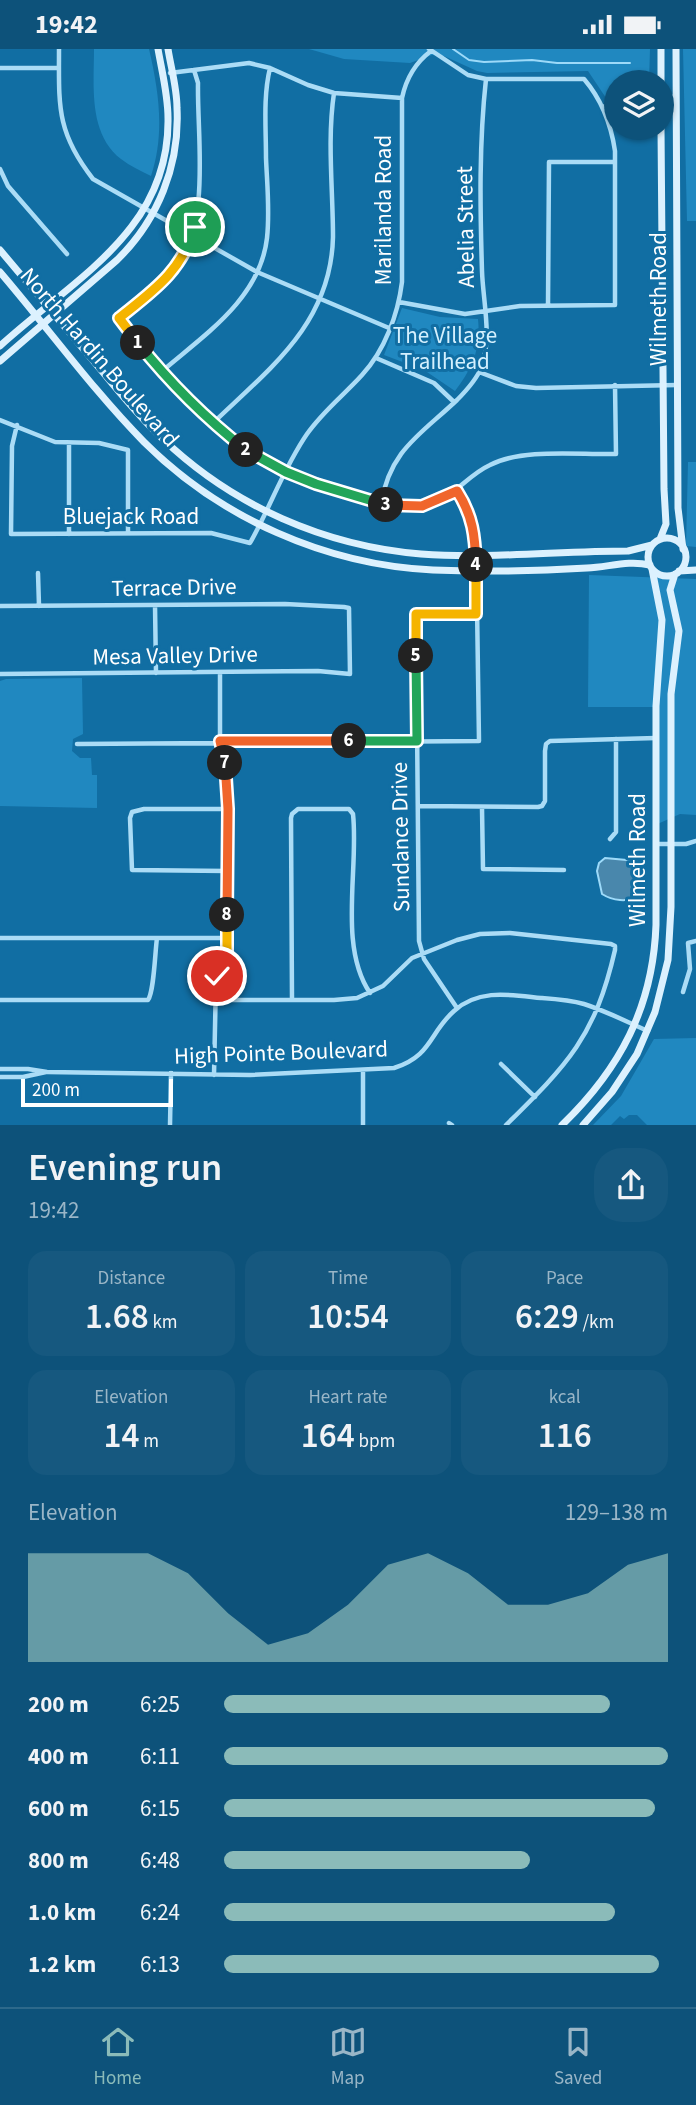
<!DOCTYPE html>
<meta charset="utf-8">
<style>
body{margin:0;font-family:"Source Sans 3",sans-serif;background:#16587f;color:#f1f3f6;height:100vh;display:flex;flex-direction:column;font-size:26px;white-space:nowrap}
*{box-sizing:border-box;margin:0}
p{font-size:23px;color:#9ab6c7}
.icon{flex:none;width:38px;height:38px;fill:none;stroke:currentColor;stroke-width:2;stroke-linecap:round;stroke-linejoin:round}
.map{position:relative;height:1076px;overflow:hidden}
.panel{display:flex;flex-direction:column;background:#0d527a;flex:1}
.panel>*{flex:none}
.fabs{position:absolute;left:604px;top:21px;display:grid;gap:14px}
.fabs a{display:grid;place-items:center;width:70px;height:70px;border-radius:50%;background:#0d527a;box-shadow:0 2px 5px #0004;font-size:35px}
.scale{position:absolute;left:21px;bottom:18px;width:152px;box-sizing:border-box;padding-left:7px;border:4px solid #fff;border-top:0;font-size:19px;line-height:24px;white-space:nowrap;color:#fff;-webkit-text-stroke:5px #116ea3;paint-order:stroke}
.pin{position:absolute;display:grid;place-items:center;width:60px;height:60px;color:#fff;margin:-30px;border:4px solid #fff;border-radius:50%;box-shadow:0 2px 7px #0007}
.km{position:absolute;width:35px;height:35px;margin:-18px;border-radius:50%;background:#222;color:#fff;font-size:19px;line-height:35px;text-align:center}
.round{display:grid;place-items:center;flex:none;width:74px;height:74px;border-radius:28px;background:#16587f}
.headline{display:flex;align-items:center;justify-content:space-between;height:119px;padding:0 28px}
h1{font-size:38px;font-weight:600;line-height:52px}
.stats{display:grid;grid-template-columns:repeat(3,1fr);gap:10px;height:119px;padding:7px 28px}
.stats div{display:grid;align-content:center;border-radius:18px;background:#16587f;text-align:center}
.stats b{font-size:35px;font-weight:600}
.stats small{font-size:19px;font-weight:400}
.stats p{font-size:19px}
.chart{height:196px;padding:14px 28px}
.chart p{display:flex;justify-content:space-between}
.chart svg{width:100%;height:126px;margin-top:7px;fill:#8bbbb9;opacity:.7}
ul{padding:0 28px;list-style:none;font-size:23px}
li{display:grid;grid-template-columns:112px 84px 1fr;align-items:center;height:52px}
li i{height:18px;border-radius:9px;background:#8bbbb9}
.status{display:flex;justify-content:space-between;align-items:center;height:49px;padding:0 35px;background:#0d527a;direction:ltr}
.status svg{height:19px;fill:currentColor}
.menu{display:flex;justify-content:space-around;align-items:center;height:98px;border-top:2px solid #2d698b;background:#0d527a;font-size:19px;color:#9ab6c7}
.menu a{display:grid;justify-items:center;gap:4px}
.menu .on{color:#8bbbb9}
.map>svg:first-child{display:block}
</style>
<div class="status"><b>19:42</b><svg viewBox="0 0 49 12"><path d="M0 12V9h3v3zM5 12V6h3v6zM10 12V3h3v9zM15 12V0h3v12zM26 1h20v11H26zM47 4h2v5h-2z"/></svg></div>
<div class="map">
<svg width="696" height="1076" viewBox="0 0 696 1076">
<rect width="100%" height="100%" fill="#116ea3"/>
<path fill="#2088c0" d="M94 0H149C159 43 165 85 151 127 141 122 130 117 121 110 88 84 94 37 94 0Z
M309 0H650L649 33H616V45L606 49 588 22 487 24 477 22 444 7 432 6 410 14 344 10Z
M683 0H696V172H687Z
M402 259 440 268 478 270C481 300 473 318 455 342L424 321 384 306Z
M688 413H696V498L686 497Z
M589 526 696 530V766L680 765 653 777V658H588Z
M82 629 83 685 73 690 72 702 80 709H91L92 726H97V759L0 757V632L6 630Z
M696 989V1076H647L637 1066H629L624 1070 620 1067 611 1076H593L621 1047 654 990Z"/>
<path fill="#4987ac" stroke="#9ddaf9" stroke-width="2" d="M605 809 637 812 641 825 638 848C627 853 613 852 602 845L597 822 599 814Z"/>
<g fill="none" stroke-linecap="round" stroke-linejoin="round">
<path stroke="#9ddaf9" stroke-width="2" d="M453 0 469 11 484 13 532 11 557 14H630"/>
<path stroke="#abdcf6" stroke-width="4.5" d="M59 0C59 56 56 83 93 130L257 223 389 279
M0 19H59
M194 21 198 34C197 91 211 170 176 219 161 239 138 254 119 269 158 319 200 376 256 408 284 424 314 435 345 444 369 452 396 461 422 457 454 451 464 428 490 416 523 399 578 406 616 405L615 336
M170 24 249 14 270 19 308 36 334 44 402 49
M662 47 675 48
M603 58 616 53
M0 120 8 137 67 205
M399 253 465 265 520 257 615 256V102C611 75 602 51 584 30H486L468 26 429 0
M548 256 549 113H615
M376 309 434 334 454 353
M161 323C204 286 260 250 267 189 270 162 267 135 266 109 266 78 263 48 270 19
M479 323 516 337 536 339 677 336
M0 371 55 393 99 394 128 401V484
M212 375C269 320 331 275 333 188 333 141 327 91 334 44
M17 376 12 397 11 485 211 484 250 494C270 459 284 418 307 385 323 362 344 346 362 326 385 301 398 265 402 233V49C406 30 415 14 431 2
M381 455C390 401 420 386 457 351 466 342 477 330 482 317 492 287 483 252 482 222 480 158 479 94 486 30
M69 485V394
M38 524 39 557
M155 556 156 624
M0 557 285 555 344 558 349 559 350 625 318 622 0 625
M77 695 479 692 476 489 468 460 457 442
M418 757 538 758 542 757 545 752V702L546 695 550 692 656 689
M482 759 483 820 564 821
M610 790 616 783V690
M657 795H686L696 792
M227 822 132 821 130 769 132 763 144 760H228
M0 889H227
M683 943 690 920 688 894 696 892
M0 951H148C154 943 155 903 157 889
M215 951H334L357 949 383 937 412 909 457 891 480 885 510 884 611 895 615 897V901C595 988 568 1015 506 1076
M292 951 291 769 292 765 298 760H349L353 765C359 820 338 897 370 944
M457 959 424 910 419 892 416 565H476
M501 1015 535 1048
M0 1020H28L47 1023 250 1026 394 1019C432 1007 429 984 454 962 479 939 512 946 541 949 555 950 570 951 584 955 606 962 627 973 648 982
M214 1026 216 931 227 903V721L220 692V624
M0 1028H23L46 1023
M449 1074 452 1076
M170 1076 171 1024
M363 1076V1022"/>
<path stroke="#dcf1fe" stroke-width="7" d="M661 0V33
M676 0 678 459 683 500
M0 201C32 239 64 277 96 315 118 341 138 367 163 390 233 457 325 497 421 505 489 510 559 502 628 502L652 496
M0 223C48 279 92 340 144 393 220 469 326 516 433 521 484 523 536 522 587 519 609 518 628 511 650 516
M0 297C73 230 170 182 168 69 168 46 162 23 158 0
M0 312 117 211C158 171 180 116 177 59 177 39 171 19 168 0
M648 508a19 19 0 1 1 38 0a19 19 0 1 1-38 0Z
M660 490 666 475 664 440 661 79
M679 522 696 521
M562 1076C620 1020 653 958 656 876V657L662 571 652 520
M583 1076 612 1043 637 1005 655 963 668 911 671 858V645L679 582 670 541 675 525"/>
</g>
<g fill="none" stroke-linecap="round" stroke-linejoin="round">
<g stroke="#fff" stroke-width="14">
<path id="split-1" d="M138 294 119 269C154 241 181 223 195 178"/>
</g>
<g stroke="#fff" stroke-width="14">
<path id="split-2" d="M138 294C170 334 205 369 246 401"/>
</g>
<g stroke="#fff" stroke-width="14">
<path id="split-3" d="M246 401 286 423 316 435 386 456"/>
</g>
<g stroke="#fff" stroke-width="14">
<path id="split-4" d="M386 456 422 457 457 442C473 467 475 487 476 516"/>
</g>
<g stroke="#fff" stroke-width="14">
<path id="split-5" d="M416 607V565H476V516"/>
</g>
<g stroke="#fff" stroke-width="14">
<path id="split-6" d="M349 692H417L416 607"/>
</g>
<g stroke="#fff" stroke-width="14">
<path id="split-7" d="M225 714 220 692H349"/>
</g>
<g stroke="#fff" stroke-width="14">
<path id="split-8" d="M225 714 228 760 227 866"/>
</g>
<g stroke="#fff" stroke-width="14">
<path id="split-9" d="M217 927 227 903V866"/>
</g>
<use href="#split-1" stroke="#f5b400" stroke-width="9"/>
<use href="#split-2" stroke="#22a559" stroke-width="9"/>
<use href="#split-3" stroke="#22a559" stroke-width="9"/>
<use href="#split-4" stroke="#f0652b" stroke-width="9"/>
<use href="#split-5" stroke="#f5b400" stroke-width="9"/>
<use href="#split-6" stroke="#22a559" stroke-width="9"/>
<use href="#split-7" stroke="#f0652b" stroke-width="9"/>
<use href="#split-8" stroke="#f0652b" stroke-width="9"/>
<use href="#split-9" stroke="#f5b400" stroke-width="9"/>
</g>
<g text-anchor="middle" stroke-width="6" stroke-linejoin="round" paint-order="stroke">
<g font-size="23" fill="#fff" stroke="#116ea3">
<text transform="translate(383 161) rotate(-90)" y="8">Marilanda Road</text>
<text transform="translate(465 178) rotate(-91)" y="8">Abelia Street</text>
<text transform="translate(658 250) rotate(-90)" y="8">Wilmeth Road</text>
<text transform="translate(100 308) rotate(49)" y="8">North Hardin Boulevard</text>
<text x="131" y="475">Bluejack Road</text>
<text transform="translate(174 538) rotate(-1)" y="8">Terrace Drive</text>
<text transform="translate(175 606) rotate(-1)" y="8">Mesa Valley Drive</text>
<text transform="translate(400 788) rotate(-91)" y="8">Sundance Drive</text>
<text transform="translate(637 811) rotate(-90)" y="8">Wilmeth Road</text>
<text transform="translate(281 1003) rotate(-2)" y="8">High Pointe Boulevard</text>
</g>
<g font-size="23" fill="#d4f0fe" stroke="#116ea3">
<text x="445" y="294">The Village<tspan x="445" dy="26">Trailhead</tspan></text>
</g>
</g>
</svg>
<div class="fabs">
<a><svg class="icon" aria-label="layers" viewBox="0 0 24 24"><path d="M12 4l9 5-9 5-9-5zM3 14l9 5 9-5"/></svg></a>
</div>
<div class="scale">200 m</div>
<div class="pin" style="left:195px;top:178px;background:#1e9e55"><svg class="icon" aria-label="arrive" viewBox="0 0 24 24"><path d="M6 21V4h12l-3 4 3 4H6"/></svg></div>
<div class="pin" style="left:217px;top:927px;background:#d93025"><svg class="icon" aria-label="check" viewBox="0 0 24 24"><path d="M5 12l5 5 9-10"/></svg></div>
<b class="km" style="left:138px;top:294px">1</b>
<b class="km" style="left:246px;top:401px">2</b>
<b class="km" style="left:386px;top:456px">3</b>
<b class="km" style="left:476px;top:516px">4</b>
<b class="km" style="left:416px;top:607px">5</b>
<b class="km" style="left:349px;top:692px">6</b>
<b class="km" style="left:225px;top:714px">7</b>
<b class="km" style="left:227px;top:866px">8</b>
</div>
<section class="panel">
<div class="headline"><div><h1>Evening run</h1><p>19:42</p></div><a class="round"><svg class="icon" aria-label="share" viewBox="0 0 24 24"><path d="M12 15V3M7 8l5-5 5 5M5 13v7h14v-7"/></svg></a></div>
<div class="stats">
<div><p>Distance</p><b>1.68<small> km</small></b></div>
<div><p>Time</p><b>10:54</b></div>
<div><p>Pace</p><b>6:29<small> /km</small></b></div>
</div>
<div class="stats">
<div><p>Elevation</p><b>14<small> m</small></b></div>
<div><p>Heart rate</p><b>164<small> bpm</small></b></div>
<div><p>kcal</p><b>116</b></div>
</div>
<div class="chart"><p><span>Elevation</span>129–138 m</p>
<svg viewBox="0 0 160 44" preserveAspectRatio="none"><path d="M0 44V6L10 6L20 6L30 6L40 13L50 27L60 38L70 34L80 24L90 10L100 6L110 13L120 24L130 24L140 20L150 10L160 6V44z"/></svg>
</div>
<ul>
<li><b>200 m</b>6:25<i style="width:87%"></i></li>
<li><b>400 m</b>6:11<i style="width:100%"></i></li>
<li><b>600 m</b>6:15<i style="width:97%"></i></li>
<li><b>800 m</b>6:48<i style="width:69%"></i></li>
<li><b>1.0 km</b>6:24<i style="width:88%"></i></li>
<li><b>1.2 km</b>6:13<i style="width:98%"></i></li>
</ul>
</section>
<nav class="menu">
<a class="on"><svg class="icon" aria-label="home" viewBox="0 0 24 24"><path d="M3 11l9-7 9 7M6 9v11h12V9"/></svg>Home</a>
<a><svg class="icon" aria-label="map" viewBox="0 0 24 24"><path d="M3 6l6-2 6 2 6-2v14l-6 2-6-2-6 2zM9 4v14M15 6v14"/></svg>Map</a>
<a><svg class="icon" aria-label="saved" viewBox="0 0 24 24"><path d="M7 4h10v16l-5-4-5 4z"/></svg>Saved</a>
</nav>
